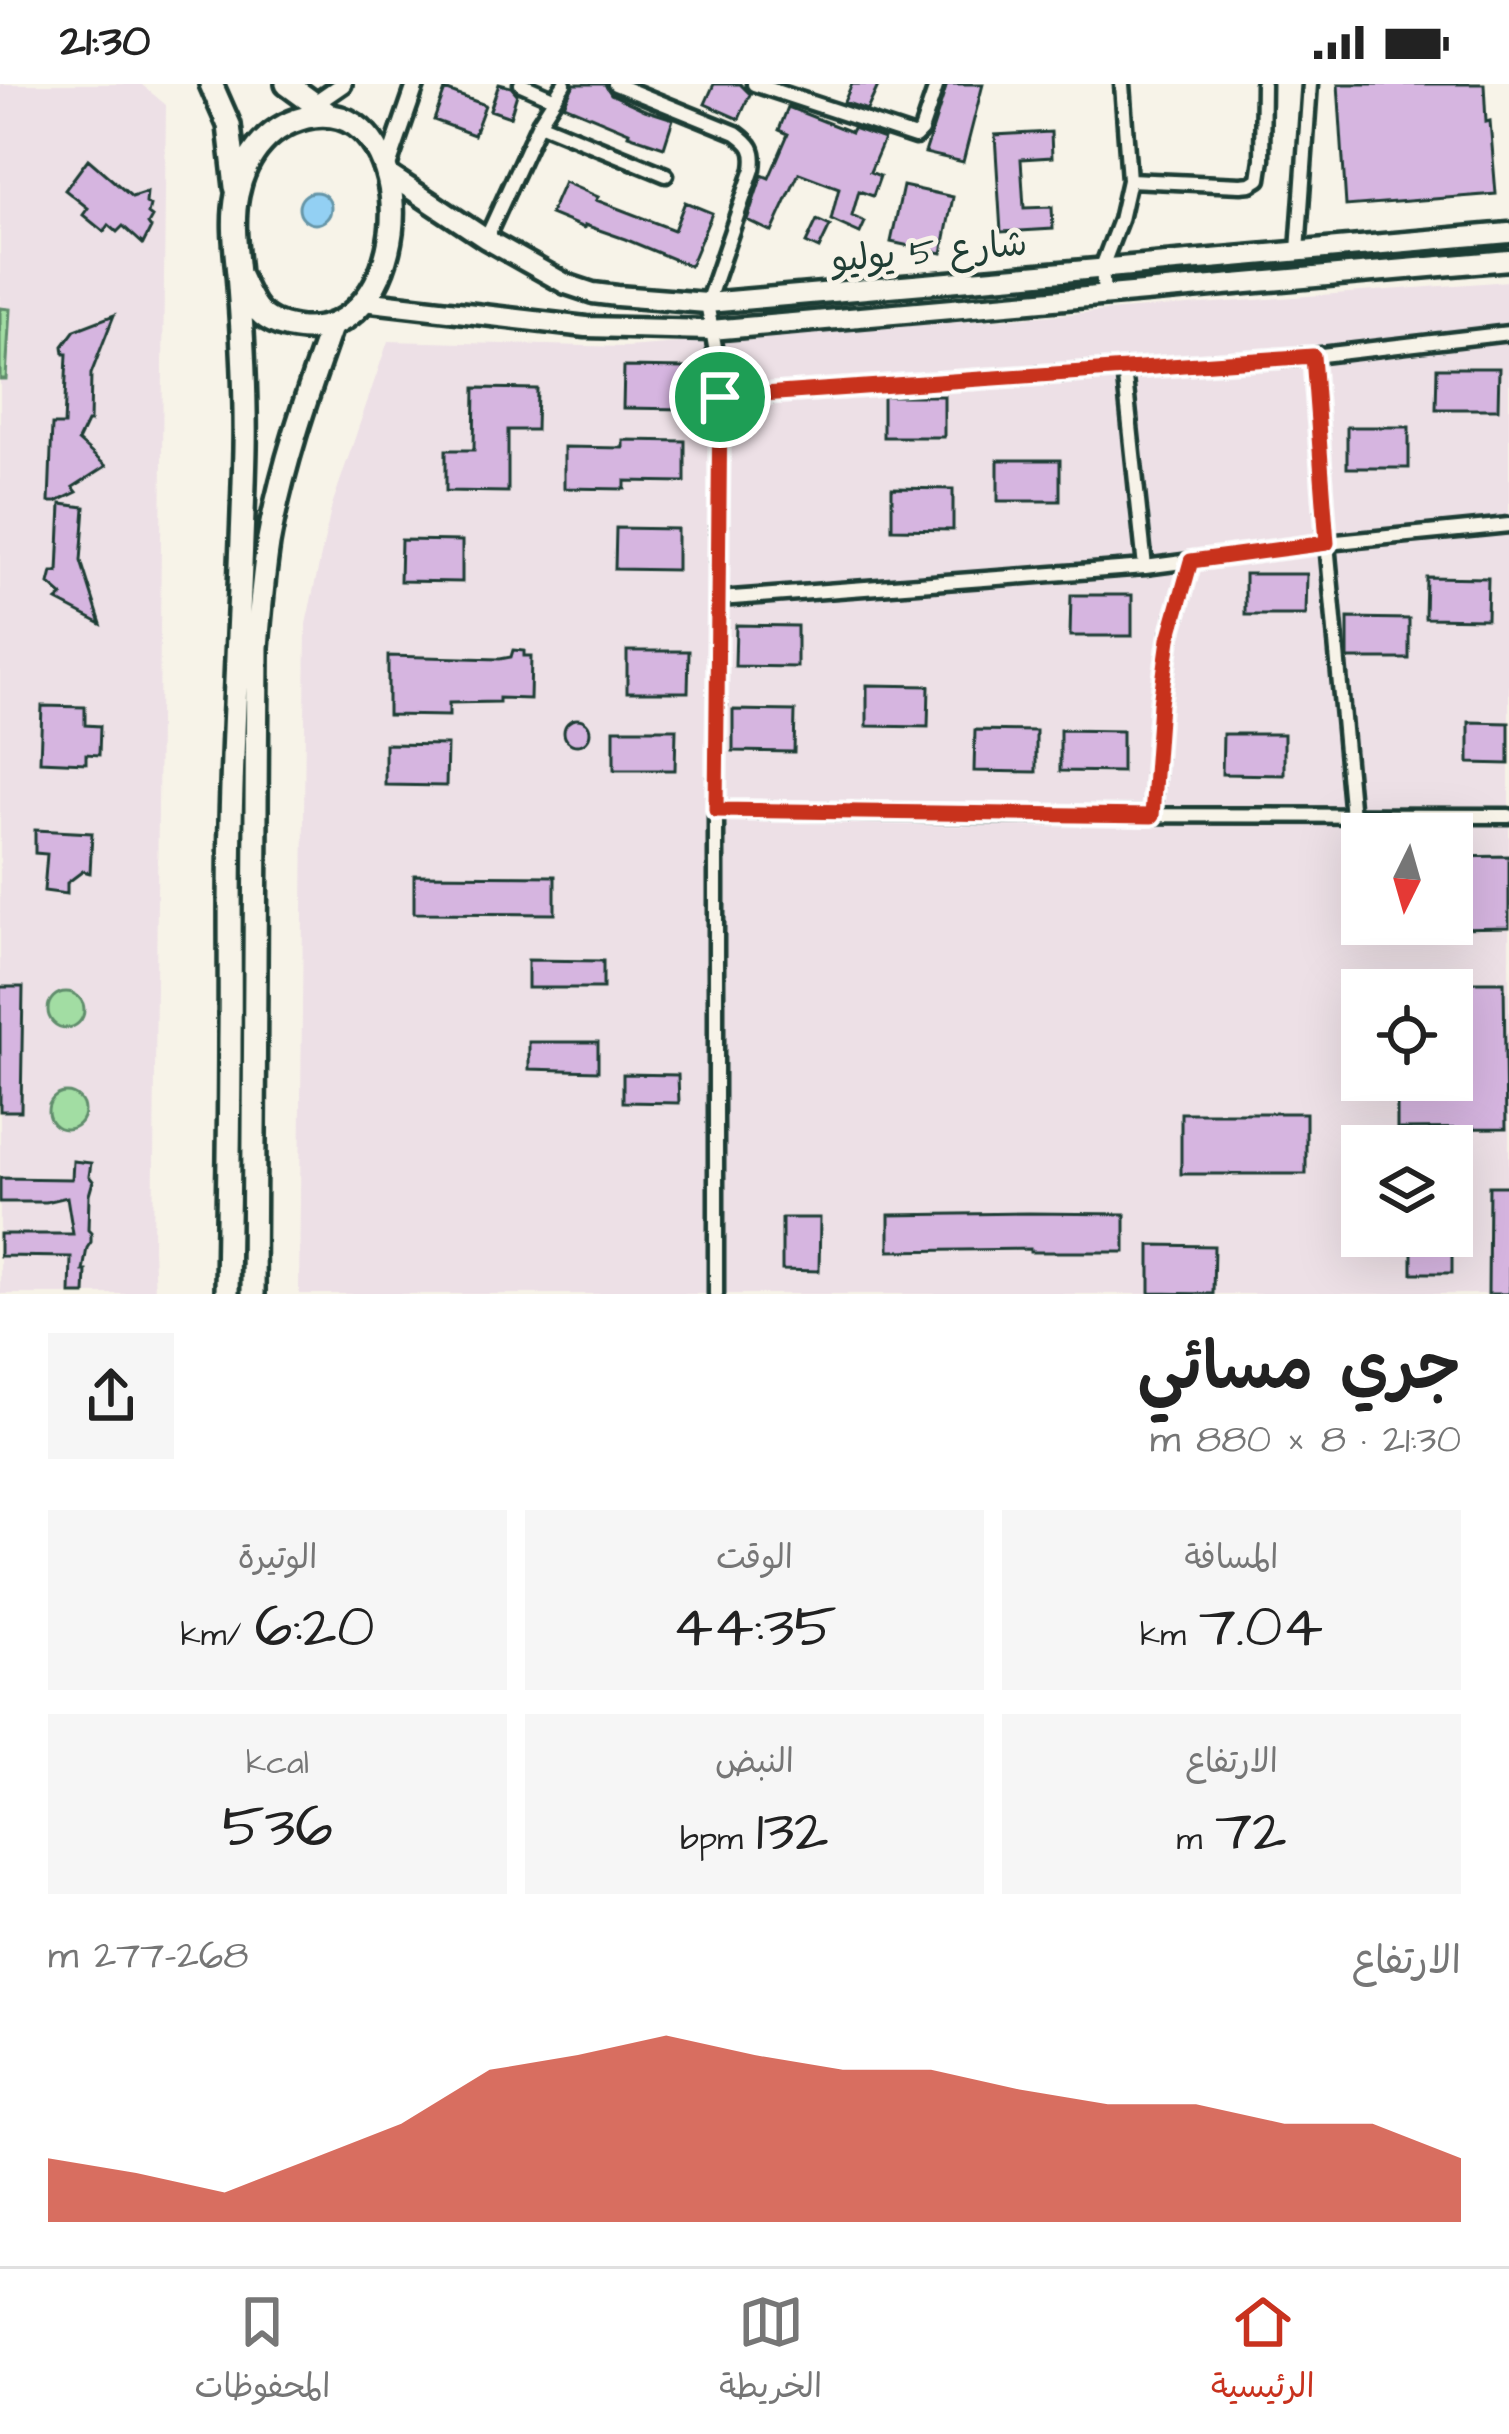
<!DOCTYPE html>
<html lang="ar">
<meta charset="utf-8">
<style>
body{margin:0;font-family:"Architects Daughter","Playpen Sans Arabic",sans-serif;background:#f6f6f6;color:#222;direction:rtl;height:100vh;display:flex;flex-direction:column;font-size:45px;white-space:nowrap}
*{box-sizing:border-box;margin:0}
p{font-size:39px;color:#767676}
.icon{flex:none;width:66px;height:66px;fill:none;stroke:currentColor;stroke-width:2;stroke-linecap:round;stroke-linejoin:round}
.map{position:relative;height:1210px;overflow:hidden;direction:ltr}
.drawer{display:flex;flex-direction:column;background:#fff;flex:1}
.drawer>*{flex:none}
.needle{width:78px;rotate:185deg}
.buttons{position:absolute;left:1341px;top:729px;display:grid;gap:24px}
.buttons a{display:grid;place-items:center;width:132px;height:132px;border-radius:0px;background:#fff;box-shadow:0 12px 48px #0002;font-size:60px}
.pin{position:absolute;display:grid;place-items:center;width:102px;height:102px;color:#fff;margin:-51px;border:6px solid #fff;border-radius:50%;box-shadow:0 3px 12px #0007}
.round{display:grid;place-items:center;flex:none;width:126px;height:126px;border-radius:0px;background:#f6f6f6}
.overview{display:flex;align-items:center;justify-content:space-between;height:204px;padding:0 48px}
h1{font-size:66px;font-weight:600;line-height:90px}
.figures{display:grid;grid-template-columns:repeat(3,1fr);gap:18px;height:204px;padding:12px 48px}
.figures div{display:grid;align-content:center;border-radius:0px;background:#f6f6f6;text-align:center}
.figures b{font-size:60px;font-weight:600}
.figures small{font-size:33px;font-weight:400}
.figures p{font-size:33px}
.chart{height:336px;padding:24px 48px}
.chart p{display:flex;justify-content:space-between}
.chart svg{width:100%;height:216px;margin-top:12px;fill:#c8321e;opacity:.7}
.status{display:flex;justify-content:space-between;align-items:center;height:84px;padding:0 60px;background:#fff;direction:ltr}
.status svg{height:33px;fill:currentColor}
.tabs{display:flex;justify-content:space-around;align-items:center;height:168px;border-top:3px solid #e0e0e0;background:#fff;font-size:33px;color:#767676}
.tabs a{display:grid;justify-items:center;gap:6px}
.tabs .selected{color:#c8321e}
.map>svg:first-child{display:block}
</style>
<div class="status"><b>21:30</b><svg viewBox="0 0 49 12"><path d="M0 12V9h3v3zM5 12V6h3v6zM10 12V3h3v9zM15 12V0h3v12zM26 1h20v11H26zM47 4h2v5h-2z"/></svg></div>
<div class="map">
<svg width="1509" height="1210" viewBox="0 0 1509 1210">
<rect width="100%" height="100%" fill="#f7f3e8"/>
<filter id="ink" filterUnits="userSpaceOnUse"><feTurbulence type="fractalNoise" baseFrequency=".00833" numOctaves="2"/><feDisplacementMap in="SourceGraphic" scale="24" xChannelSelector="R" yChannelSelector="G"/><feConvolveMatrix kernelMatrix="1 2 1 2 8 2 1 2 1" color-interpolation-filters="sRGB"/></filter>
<g filter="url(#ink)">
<path fill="#ede0e6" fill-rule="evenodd" d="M0 0H141L166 21 153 1165 155 1210H0Z
M1509 197V1210H299L306 540 332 421 388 257 626 263ZM1362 750H1452V840H1362ZM1362 906H1452V996H1362ZM1362 1062H1452V1152H1362Z"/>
<path fill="#a2dda3" stroke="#608d6c" stroke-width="3" d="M0 224 10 225 6 295H0Z
M48 926a18 18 0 1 1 36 0a18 18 0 1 1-36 0Z
M48 1027a18 18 0 1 1 36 0a18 18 0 1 1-36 0Z"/>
<path fill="#93d0f3" stroke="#6595a7" stroke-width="3" d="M299 124a16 16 0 1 1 32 0a16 16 0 1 1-32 0Z"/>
<path fill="#d6b5e0" stroke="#1f3d34" stroke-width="3" d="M499 0 511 3 517 10 510 33 490 26Z
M574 0H605L611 10 645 26 673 35 664 63 628 51 629 48 564 21Z
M714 0H740L750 10 739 35 705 20Z
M852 0H879L867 26 844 18Z
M947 0H983L963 78 925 69Z
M1338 0H1484L1486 38 1490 37 1496 110 1346 122Z
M445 6 485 21 474 51 434 36Z
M788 23 851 48 853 44 884 55 870 88 880 92 873 112 859 107 852 132 865 138 860 149 831 136 839 104 799 89 772 148 747 136 762 91 769 94 788 50 779 46Z
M1051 48 1052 73 1021 75 1024 124 1052 123 1053 145 1001 148 995 51Z
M88 75 132 113 147 108 146 119 150 122 148 130 152 133 148 140 151 144 143 160 123 142 117 148 109 141 104 148 83 131 88 124 65 106Z
M564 98 598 113 596 116 674 146 685 118 712 129 690 182 625 155 585 141 584 144 550 130Z
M903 102 953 113 942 169 891 158Z
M817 136 830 142 819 165 806 159Z
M114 231 91 290 90 338H87L78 357 106 382 73 403 77 408 56 418H49L52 341H64L67 270H64L63 262 75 246Z
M624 283 685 284V325L623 324Z
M1437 284H1499L1498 325H1436Z
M475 304 537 305 536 346H508V408L446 407V366H474Z
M883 312H944V353H883Z
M1347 343H1409V384H1347Z
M623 356 685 357V398L625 397V405L564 404V363L623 364Z
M998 376H1060V417H998Z
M892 404 953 405V446L892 445Z
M61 420 85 423 81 477 101 540 57 517 63 512 49 500 52 488H58Z
M616 444 677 445V486L615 485Z
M401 456 462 457V498L400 497Z
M1245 490H1307L1306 531H1245Z
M1426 493 1488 494 1487 535 1425 534Z
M1071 511H1132V552H1070Z
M1348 534 1409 535V575H1348Z
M736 541 797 542V583L735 582Z
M513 566 524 567V572H531L530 615 499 614V618L449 619V632L388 631V572L500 575 511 573Z
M627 567H689L688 608H627Z
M867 601 929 602 928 643 867 642Z
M42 622 85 623V641L100 642 99 671 86 670V679L40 677Z
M733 626 795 627 794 668 733 667Z
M564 648a13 13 0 1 1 26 0a13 13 0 1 1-26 0Z
M1469 638 1509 639V680L1469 679Z
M614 645H676L675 686H614Z
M975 646 1036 647V688L974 687Z
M1060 646 1122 647V688L1060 687Z
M1223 650H1284V691L1222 690Z
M385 660 447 661 446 702 385 701Z
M35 746 92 749 90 789 83 787 67 799V810L44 807 47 770 35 769Z
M1509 772V843L1452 844V773Z
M414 791 555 792V830L414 829Z
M528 876 603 877V904H528Z
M1452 898H1504L1506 1044 1397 1045V996H1452Z
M0 903H23L21 1027H0Z
M529 958H598V987L529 985Z
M623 990 678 991 679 1019 623 1018Z
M1181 1029H1306V1090H1181Z
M73 1077 91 1079 89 1092 93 1097 89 1111 88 1146 91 1149V1158L87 1164 83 1187H86L85 1210H70L71 1173 0 1172V1150H73L67 1113 46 1118H0V1094L72 1095Z
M1489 1102H1509V1210H1488Z
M1029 1129 1125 1130V1168H1030V1165L889 1167V1131Z
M782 1134H820L819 1187 782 1186Z
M1412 1152H1452V1189H1412Z
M1150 1161 1214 1162 1213 1210 1150 1209Z"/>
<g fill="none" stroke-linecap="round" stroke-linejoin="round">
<g stroke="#1f3d34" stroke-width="21">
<path id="minor" d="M521 0 553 14
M615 0 736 49C751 60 756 65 753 85L707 219 718 279 720 313 716 726V1210
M754 0 915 53 921 47 937 0
M539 39 666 91
M1129 96 1241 101 1251 100 1259 95 1262 75 1263 0
M486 155 539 39 564 0
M1298 167 1310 0
M1104 211 1102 183 1120 136 1129 96 1122 0
M1313 272 1327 459 1352 733
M1124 285 1145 483
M720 313 1313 272 1509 249
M719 515 1145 483 1327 459 1509 441
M716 726 989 731 1509 732
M1152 732 1160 620 1169 555 1191 477"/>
</g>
<g stroke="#1f3d34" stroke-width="24">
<path id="tertiary" d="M311 22 343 0
M387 84 416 0"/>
</g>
<g stroke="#1f3d34" stroke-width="27">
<path id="secondary" d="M388 90 486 155 566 200 593 209 617 212 707 219 1509 149
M363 217 586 243 711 246 1509 176"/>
</g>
<g stroke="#1f3d34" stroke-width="30">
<path id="primary" d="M211 0 229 41 236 103
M287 0 328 30
M227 1210C228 1125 230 1040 230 956 231 883 229 810 231 738 234 613 242 489 245 365 246 311 243 256 239 202 237 172 231 141 237 111 245 70 271 39 313 32 328 30 342 32 355 41 424 90 393 260 295 244 281 242 265 236 256 224 249 215 244 202 239 192
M253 1210 257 563C260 528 263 494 268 460 281 386 306 314 331 243"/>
</g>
<use href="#minor" stroke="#f7f3e8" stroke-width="12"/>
<use href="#tertiary" stroke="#f7f3e8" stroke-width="15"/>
<use href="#secondary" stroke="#f7f3e8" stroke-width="18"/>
<use href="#primary" stroke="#f7f3e8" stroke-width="21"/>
</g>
</g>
<g fill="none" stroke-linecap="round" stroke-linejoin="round" filter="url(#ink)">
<g stroke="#fff" stroke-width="24">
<path id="route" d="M1313 272 1327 459 1191 477 1169 555 1160 620 1152 732 716 726 720 313Z"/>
</g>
<use href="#route" stroke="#c8321e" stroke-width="15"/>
</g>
<g text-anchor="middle" stroke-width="10" stroke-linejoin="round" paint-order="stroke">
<g font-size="36" fill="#1f3d34" stroke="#f7f3e8">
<text transform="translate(929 166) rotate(-5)" y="13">شارع 5 يوليو</text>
</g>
</g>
</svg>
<div class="buttons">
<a><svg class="needle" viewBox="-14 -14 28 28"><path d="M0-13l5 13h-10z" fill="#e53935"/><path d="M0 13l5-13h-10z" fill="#767676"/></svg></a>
<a><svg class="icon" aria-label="locate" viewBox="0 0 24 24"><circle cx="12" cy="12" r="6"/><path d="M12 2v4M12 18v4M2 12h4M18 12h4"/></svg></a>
<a><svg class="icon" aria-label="layers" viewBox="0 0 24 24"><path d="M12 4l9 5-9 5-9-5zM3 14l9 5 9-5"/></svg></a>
</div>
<div class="pin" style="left:720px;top:313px;background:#1e9e55"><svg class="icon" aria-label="arrive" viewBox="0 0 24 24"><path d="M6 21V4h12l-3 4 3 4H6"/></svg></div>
</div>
<section class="drawer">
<div class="overview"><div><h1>جري مسائي</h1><p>21:30 · 8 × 880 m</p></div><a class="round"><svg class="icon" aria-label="share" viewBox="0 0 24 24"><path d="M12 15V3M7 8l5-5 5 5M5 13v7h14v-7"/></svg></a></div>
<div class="figures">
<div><p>المسافة</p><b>7.04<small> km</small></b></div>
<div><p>الوقت</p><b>44:35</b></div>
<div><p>الوتيرة</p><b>6:20<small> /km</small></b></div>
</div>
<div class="figures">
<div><p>الارتفاع</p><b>72<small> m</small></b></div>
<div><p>النبض</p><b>132<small> bpm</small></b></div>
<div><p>kcal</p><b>536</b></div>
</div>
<div class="chart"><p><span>الارتفاع</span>268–277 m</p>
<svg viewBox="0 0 160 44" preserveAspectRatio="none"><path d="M0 44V31L10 34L20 38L30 31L40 24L50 13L60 10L70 6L80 10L90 13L100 13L110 17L120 20L130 20L140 24L150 24L160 31V44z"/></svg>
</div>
</section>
<nav class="tabs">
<a class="selected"><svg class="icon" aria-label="home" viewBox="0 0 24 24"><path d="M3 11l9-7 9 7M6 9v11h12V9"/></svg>الرئيسية</a>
<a><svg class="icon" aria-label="map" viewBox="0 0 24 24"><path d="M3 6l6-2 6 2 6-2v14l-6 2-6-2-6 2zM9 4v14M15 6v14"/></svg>الخريطة</a>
<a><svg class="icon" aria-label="saved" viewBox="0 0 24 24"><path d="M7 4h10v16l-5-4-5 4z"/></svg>المحفوظات</a>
</nav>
